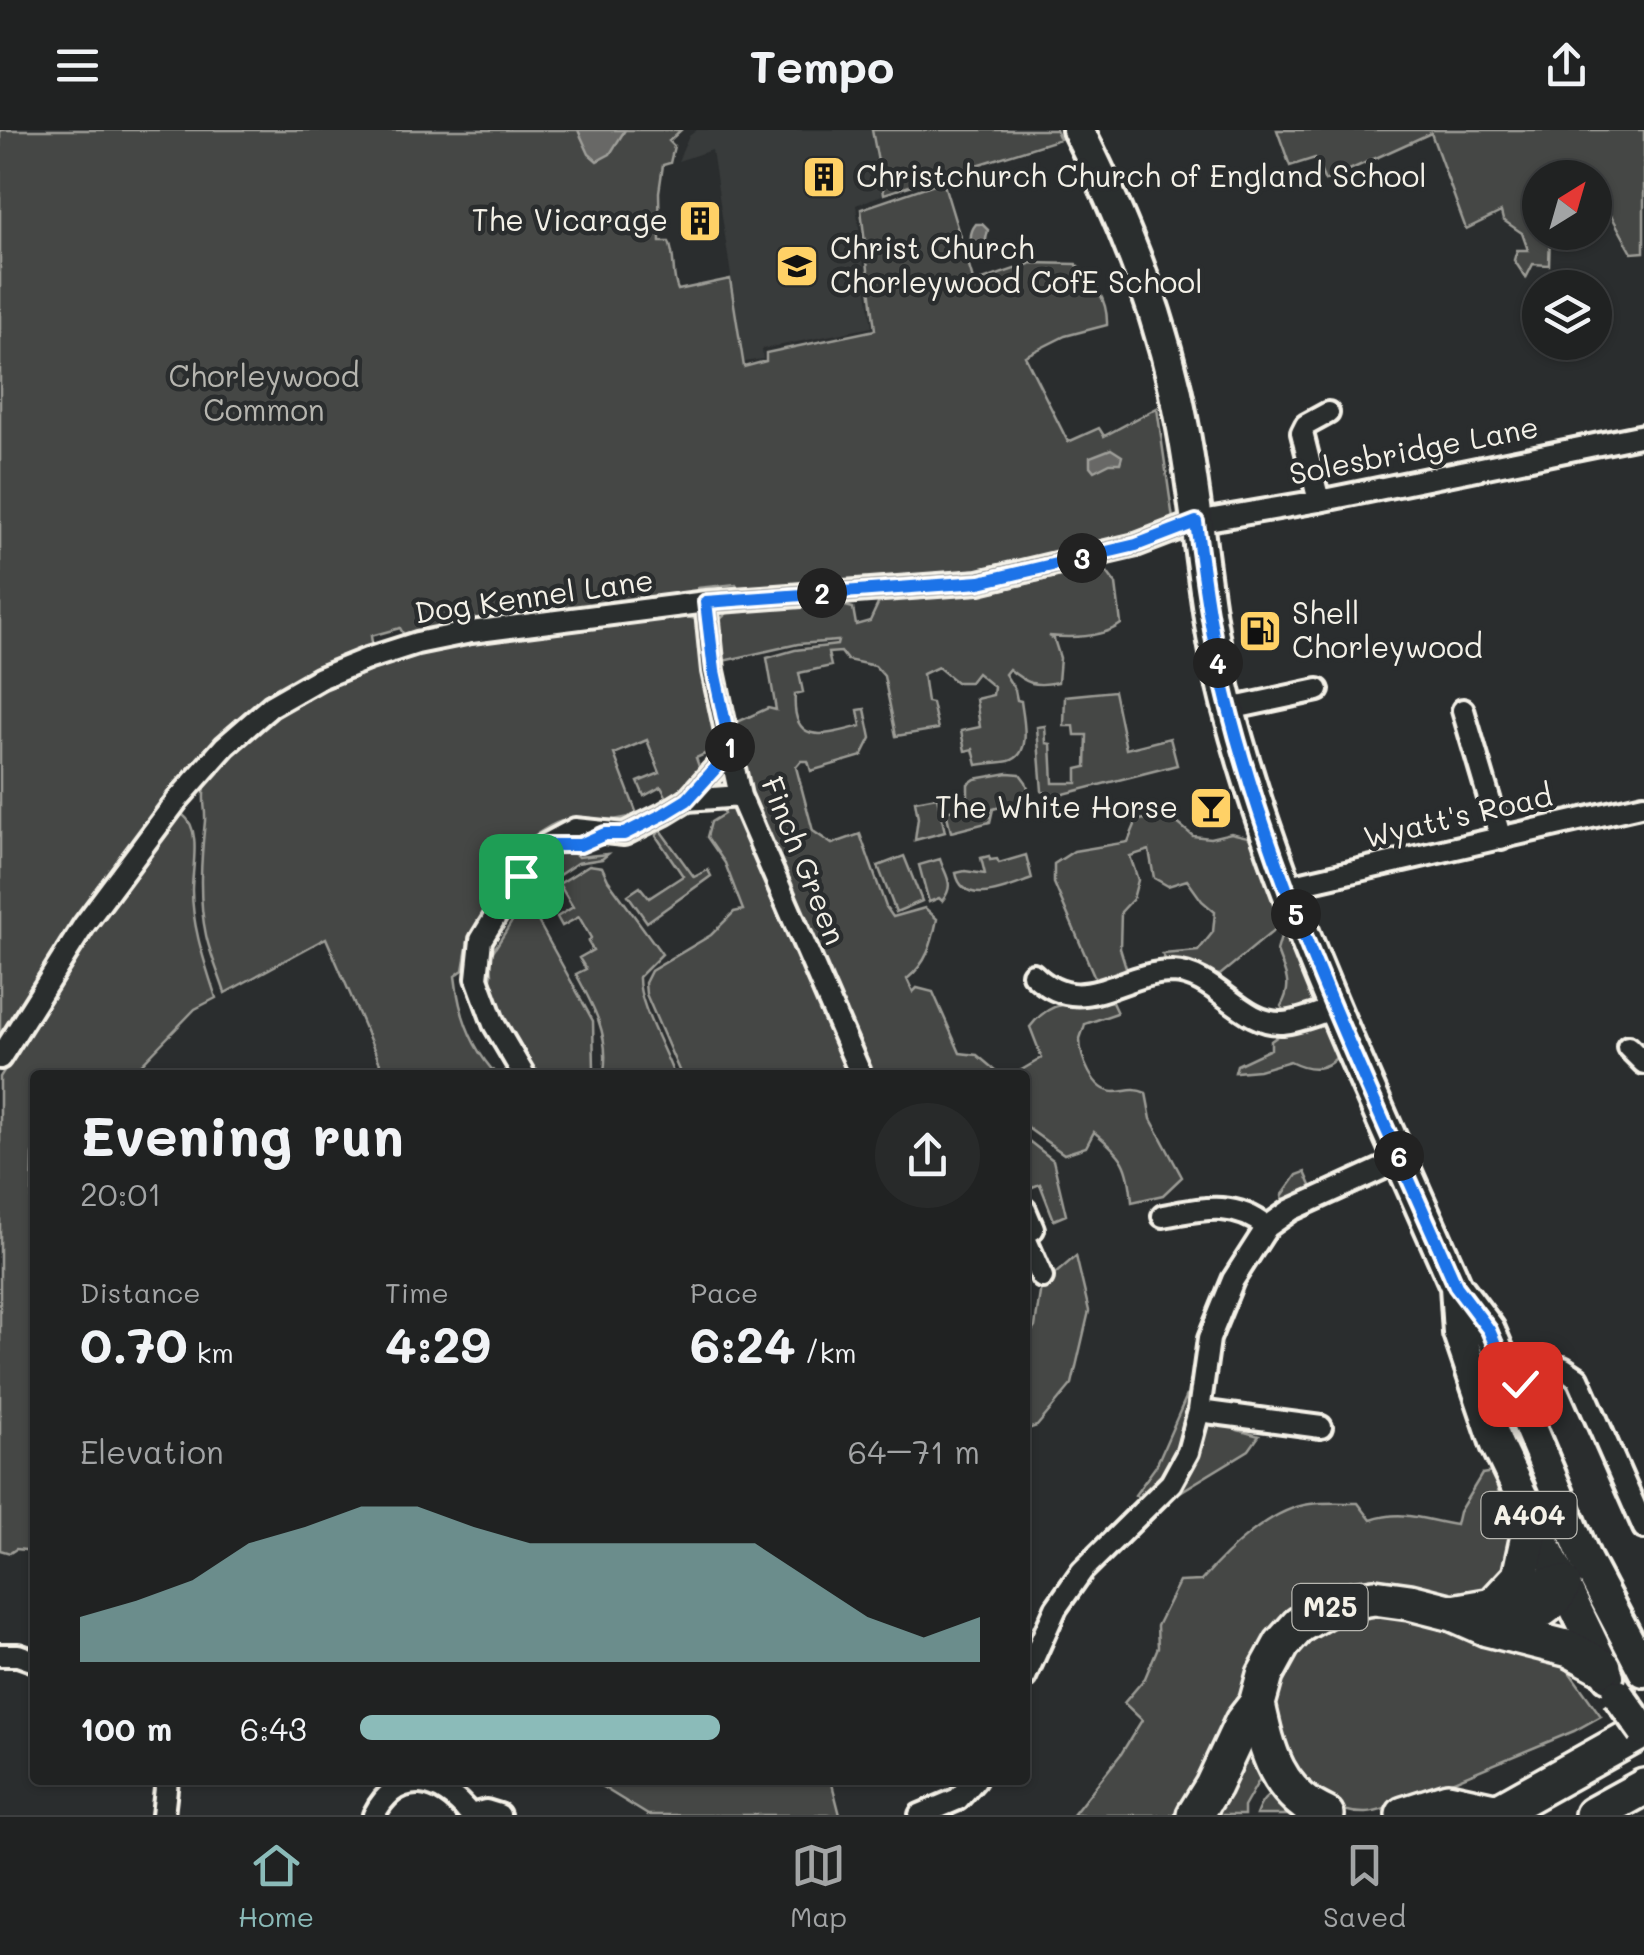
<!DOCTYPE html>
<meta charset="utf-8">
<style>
body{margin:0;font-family:Mali,sans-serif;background:#282a2a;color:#f1f3f6;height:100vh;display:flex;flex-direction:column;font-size:38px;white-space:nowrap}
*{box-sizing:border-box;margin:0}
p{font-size:32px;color:#a2a4a5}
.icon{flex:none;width:55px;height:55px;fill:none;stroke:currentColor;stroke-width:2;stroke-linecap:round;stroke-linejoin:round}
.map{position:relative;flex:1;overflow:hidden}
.panel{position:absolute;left:30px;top:940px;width:1000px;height:715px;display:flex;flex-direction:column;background:#202222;border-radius:10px;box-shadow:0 2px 8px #0004,0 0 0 2px #3d3f40}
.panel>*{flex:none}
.needle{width:65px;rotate:37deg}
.buttons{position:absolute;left:1522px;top:30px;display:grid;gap:20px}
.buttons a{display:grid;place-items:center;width:90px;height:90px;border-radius:50%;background:#202222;box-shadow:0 2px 8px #0004,0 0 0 2px #3d3f40;font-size:50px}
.pin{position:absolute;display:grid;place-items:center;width:85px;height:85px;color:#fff;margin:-42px;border-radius:20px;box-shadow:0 5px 15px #0006}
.km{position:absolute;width:50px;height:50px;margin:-25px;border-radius:50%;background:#222;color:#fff;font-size:28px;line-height:50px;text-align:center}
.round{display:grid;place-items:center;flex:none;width:105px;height:105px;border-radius:52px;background:#282a2a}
.head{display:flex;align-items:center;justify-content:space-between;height:170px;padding:0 50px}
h1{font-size:55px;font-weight:700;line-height:75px}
.figures{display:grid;grid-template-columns:repeat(3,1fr);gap:15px;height:170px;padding:10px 50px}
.figures div{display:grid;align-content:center}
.figures b{font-size:50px;font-weight:700}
.figures small{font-size:28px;font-weight:400}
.figures p{font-size:28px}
.chart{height:280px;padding:20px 50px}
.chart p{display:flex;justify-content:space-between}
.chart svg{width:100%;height:180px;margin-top:10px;fill:#8bbbb9;opacity:.7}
ul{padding:0 50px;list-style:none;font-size:32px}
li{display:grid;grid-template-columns:160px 120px 1fr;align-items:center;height:75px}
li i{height:25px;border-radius:12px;background:#8bbbb9}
header{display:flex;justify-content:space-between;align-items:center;height:130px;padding:0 50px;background:#202222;font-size:45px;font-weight:700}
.tab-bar{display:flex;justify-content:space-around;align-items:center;height:140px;border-top:2px solid #3d3f40;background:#202222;font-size:28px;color:#a2a4a5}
.tab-bar a{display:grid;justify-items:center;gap:5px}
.tab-bar .current{color:#8bbbb9}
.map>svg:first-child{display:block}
</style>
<header><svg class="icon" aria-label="menu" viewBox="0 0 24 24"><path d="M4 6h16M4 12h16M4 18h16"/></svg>Tempo<svg class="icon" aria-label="share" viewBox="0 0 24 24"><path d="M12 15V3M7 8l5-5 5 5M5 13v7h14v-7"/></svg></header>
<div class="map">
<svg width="1644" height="1685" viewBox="0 0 1644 1685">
<rect width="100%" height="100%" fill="#2a2d2e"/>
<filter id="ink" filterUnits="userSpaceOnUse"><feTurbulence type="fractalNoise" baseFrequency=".01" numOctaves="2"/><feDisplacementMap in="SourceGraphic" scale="20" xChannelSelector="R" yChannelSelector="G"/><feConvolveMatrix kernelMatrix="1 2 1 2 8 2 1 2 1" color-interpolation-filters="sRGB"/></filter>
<g filter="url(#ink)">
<path fill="#373a3a" d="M697 0H871L882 65 856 75 872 197 762 219 763 229 744 232 712 20 678 31 689 6Z"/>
<path fill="#444645" stroke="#9c9c96" stroke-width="2.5" d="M0 0H681L669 11 674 16 670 33 663 35 659 62 660 112H669C676 129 671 144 678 160L730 149 744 237 766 231V223L875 200 861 79 943 51 974 153 1032 133 1076 134C1094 151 1108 169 1107 195L1065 206 1025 226 1068 312 1099 298 1104 306 1157 278 1173 389 1130 408 970 446 742 464 736 454 698 458 695 470 405 507 400 498 371 506 373 519 195 637 138 704 0 918Z
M872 0H1056L1060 9 884 64Z
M1277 0H1644V122L1632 123 1611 85 1604 80 1595 97V48H1540V102L1550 103 1549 135 1533 134 1526 148 1514 130 1517 120H1528L1522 103 1503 90 1501 82 1466 99 1431 3 1325 51 1315 28 1290 36Z
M1096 438H1104L1116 454 1121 494C1102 508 1072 508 1049 506L1054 509 1060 528 1058 552C1035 557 1027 554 1009 539L1005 544 1015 560 1017 570 1021 571C1023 588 1033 625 1009 631 1000 633 987 633 977 635L973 619 965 621 961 601 980 597 976 569 993 565 994 557 977 543 970 552H956L938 537 923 544 927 572 932 573 938 599 896 606 884 546 875 536 847 530 841 522 828 523 831 536 799 543 803 562 795 564C791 617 825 605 861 596L858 580 865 579 871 608 862 626 811 641 808 631H801L796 637 813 701 832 714 860 704 886 777 893 787 925 778 937 789C932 814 927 833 907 849L913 862 917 858 933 862 960 923 977 925 996 941 1018 942 1042 928 1030 897C1053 866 1076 876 1109 866L1117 883 1085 894C1085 895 1080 908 1080 909 1080 928 1093 961 1114 962 1127 962 1132 957 1146 963L1151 989 1182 1047 1163 1065 1132 1072C1129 1035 1124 1026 1094 1002L1086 1017 1064 1024 1025 996V945H874L835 858 811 820 746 663 733 594 768 578 776 580 767 528 795 520 837 515 838 511 798 514 723 531 716 493 727 483 834 473 853 478 856 495 870 491 878 474 885 470 995 461Z
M687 487 700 490 727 614 696 628 703 648 670 673 661 657 644 666 638 652 660 643 647 610 614 624 637 684C613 695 592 686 566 690 554 692 547 698 537 704 513 716 503 724 509 753L479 802 469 806 463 840 455 846C459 883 471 918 497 945H385L326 808 225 863C219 844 210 824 206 805 198 768 201 728 205 691 206 678 201 667 206 654 216 629 243 609 264 594 387 506 542 505 687 487Z
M1114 561 1126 619 1170 608 1177 635 1056 666 1042 661 1037 597 1045 596 1046 613 1051 614 1053 653H1077V639L1086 637 1087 605H1075L1074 596H1064L1065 566Z
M729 640 856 945H681L646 864 645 853 651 841 711 805 734 782 743 780 725 733 707 707 711 692 724 684 710 655Z
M1008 643 1020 644 1026 652 1036 684 1022 683 1011 674 993 679 990 692 951 702 946 681 968 676V654L975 649Z
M937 667 945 702 915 710 918 688 915 671Z
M183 685C202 699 192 738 192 760 192 797 205 833 216 868L195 879 131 945H35L32 1072 35 1076V1421L16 1419 10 1423 0 1420V947L118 763 177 686Z
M1157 688 1175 691 1193 706 1210 708 1231 703 1252 708 1283 793 1220 845 1170 836 1162 824 1198 821 1213 802 1215 782 1202 771 1187 750 1168 756 1154 748 1149 720 1130 726 1138 750 1133 769 1121 782 1120 818 1128 844 1099 857 1054 753V734L1074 721 1128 712 1137 690Z
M660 700 694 747 708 740 711 746 647 792 628 765 640 757 649 768 683 746 656 706Z
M573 722 578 727 608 724 602 729 577 733 537 760 529 749C540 727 549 724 573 722Z
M1026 725 1032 749C1009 757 963 779 956 743L965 741 985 744 981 728 989 726 990 730 997 729 999 733Z
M904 726 922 771 896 782 878 736Z
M940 729C945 746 956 754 942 771L939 768 929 772 919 735Z
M589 735 602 737 608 750 662 824 639 847C638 873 664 917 674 945H608L604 941C610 906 593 875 576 844L586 839 579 828 593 820 588 812 591 808 579 787 562 796 557 787 573 777 559 754Z
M529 775 593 891 594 940 585 945H534L496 884 489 857 492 844 490 826 520 779Z
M1283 800 1293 812 1317 872 1345 916C1331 940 1314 943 1290 931L1259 940 1235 942 1237 935 1271 919V911L1285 901 1287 888 1281 876C1294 853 1284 843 1277 821Z
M1025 1008 1053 1030 1066 1085 1054 1090 1040 1054 1025 1060Z
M1305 1042 1312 1058 1284 1071 1282 1066 1297 1045Z
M1076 1126 1089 1181 1072 1254 1037 1296 1025 1300V1211L1035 1197 1041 1156Z
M1187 1265C1191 1308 1170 1339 1143 1371L1135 1365 1156 1336Z
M1213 1292H1229L1237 1300 1259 1306 1249 1320 1180 1362 1203 1300Z
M1493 1342 1513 1416 1514 1438C1454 1489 1455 1459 1392 1450 1357 1445 1324 1460 1295 1477L1181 1685H1073L1121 1624 1142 1590 1124 1573 1145 1548 1158 1517 1157 1496 1179 1452 1201 1451C1227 1421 1270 1379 1310 1374 1325 1372 1342 1373 1358 1373L1371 1390C1403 1379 1424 1390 1456 1395L1459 1382 1482 1344Z
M1369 1483 1411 1490 1565 1536 1601 1586 1574 1601 1396 1675C1387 1678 1376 1683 1366 1683 1325 1684 1301 1653 1286 1620 1283 1611 1276 1600 1275 1591 1274 1569 1283 1543 1296 1526 1314 1503 1343 1493 1369 1483Z
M1253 1603 1266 1638 1244 1677V1685H1208Z
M591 1650H831L840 1685H648Z
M1280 1663 1303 1685H1256C1261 1672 1265 1664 1280 1663Z"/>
<path fill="#676866" stroke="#9f9f9a" stroke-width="2.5" d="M578 0H625L610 24 597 31 589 24Z
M976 94H982L988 100 986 109 989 120 983 126C970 120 967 105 976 94Z
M1111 319 1122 326 1120 333H1110L1094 341 1090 336V327Z"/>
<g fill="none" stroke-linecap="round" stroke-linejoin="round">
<g stroke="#f4f1e8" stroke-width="28">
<path id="street" d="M1319 371 1302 303 1306 295 1328 283
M706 472 713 541 740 666 861 945
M1229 579 1318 560
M1463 580 1501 709
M687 670 740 666
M1285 757 1644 675
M1033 844C1081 891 1120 842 1172 842 1216 843 1240 895 1283 893 1299 892 1319 883 1335 878
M1628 917 1644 933
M0 928 84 795 178 669 225 616 271 576 320 548 367 529 417 513 471 502 706 472 979 452 1136 415 1196 392 1319 371 1644 305
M524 945 494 894 477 848 481 810 532 726 545 715 575 699 624 704 664 684 687 670 731 621
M1025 1080 1033 1099 1025 1103
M1163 1086C1202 1079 1234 1070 1267 1097
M1025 1108 1042 1147
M1513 1256 1563 1238 1578 1248 1644 1398
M1199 1281 1321 1297
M0 1525H18L35 1531
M1025 1547 1056 1478 1082 1441 1171 1353 1188 1322 1199 1281 1209 1209 1233 1150 1267 1097 1291 1080 1401 1030
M163 1685 167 1650
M374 1685C398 1637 442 1648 470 1685
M471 1685 486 1681 499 1685
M920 1685 958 1669 975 1650"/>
</g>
<g stroke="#f4f1e8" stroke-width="38">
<path id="primary" d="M1078 0C1126 95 1164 192 1183 298 1200 390 1204 483 1227 573 1280 776 1373 965 1456 1156L1489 1200 1586 1431 1644 1541
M1456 1156 1459 1203 1497 1315 1608 1546"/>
</g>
<g stroke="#f4f1e8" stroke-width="42">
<path id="highway" d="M1495 1474 1520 1447 1532 1392
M1453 1483 1511 1473 1545 1456 1563 1454C1552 1483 1516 1492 1488 1497
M1257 1574C1267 1621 1277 1664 1326 1685
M1195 1685 1213 1656 1243 1592 1257 1574 1265 1545 1282 1514 1299 1495 1337 1473 1374 1467 1410 1472 1453 1483 1487 1498 1570 1519 1603 1537
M1404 1685 1448 1671 1499 1682
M1492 1685 1644 1600
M1593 1685 1644 1657"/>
</g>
<use href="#street" stroke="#2a2d2e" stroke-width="20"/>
<use href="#primary" stroke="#2a2d2e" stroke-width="30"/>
<use href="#highway" stroke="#2a2d2e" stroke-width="35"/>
<g stroke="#f4f1e8" stroke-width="38" stroke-linecap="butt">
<path id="primary-bridge" d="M1618 1565 1644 1601"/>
</g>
<use href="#primary-bridge" stroke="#2a2d2e" stroke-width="30"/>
</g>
</g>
<g fill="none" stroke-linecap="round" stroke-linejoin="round" filter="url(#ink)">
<g stroke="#fff" stroke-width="20">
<path id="route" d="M521 746 532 726 544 715H580L605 704H624L664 684 687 670 731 621 714 541 706 472 980 452 1136 415 1196 392C1204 452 1212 512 1227 571 1278 774 1373 965 1456 1156L1489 1200 1513 1256 1520 1254"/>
</g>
<use href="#route" stroke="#1a73e8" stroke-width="12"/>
</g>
<defs>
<g id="building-square" transform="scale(2.25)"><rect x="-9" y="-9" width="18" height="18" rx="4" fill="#ffd166" stroke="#2a2d2e"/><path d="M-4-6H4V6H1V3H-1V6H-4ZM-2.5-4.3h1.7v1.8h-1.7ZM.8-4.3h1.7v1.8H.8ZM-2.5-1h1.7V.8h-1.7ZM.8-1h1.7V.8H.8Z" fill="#111"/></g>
<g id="school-square" transform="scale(2.25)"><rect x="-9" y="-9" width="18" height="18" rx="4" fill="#ffd166" stroke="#2a2d2e"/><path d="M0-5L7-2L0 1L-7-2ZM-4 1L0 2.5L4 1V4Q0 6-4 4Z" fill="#111"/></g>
<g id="fuel-square" transform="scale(2.25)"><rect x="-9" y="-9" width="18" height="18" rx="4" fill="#ffd166" stroke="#2a2d2e"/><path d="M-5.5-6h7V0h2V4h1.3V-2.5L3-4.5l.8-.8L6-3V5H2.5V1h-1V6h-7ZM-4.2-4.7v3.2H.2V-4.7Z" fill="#111"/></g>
<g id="bar-square" transform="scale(2.25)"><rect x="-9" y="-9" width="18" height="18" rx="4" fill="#ffd166" stroke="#2a2d2e"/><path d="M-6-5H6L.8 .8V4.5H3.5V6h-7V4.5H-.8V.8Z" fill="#111"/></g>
</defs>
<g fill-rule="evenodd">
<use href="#building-square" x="824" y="47"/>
<use href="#building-square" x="700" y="91"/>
<use href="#school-square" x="797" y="136"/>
<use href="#fuel-square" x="1260" y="501"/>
<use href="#bar-square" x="1211" y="678"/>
</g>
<g text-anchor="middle" stroke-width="9" stroke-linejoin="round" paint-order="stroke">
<g fill="#2a2d2e" stroke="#b7b6b0" stroke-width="2.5">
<rect x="1481.5" y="1362" width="95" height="46" rx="8"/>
<rect x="1292.5" y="1454" width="75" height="46" rx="8"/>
</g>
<g font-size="28" font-weight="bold" fill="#f4f1e8">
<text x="1529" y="1395">A404</text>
<text x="1330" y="1487">M25</text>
</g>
<g font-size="30" fill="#f4f1e8" stroke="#2a2d2e" text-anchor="start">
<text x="856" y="57">Christchurch Church of England School</text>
<text x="668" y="101" text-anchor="end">The Vicarage</text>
<text x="830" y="129">Christ Church<tspan x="830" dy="34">Chorleywood CofE School</tspan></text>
<text x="1292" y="494">Shell<tspan x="1292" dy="34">Chorleywood</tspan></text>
<text x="1178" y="688" text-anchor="end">The White Horse</text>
</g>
<g font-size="30" fill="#b6b5af" stroke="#2a2d2e">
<text x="264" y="257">Chorleywood<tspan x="264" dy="34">Common</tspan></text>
</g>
<g font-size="30" fill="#f4f1e8" stroke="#2a2d2e">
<text transform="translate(1414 321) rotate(-11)" y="10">Solesbridge Lane</text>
<text transform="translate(534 467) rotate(-8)" y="10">Dog Kennel Lane</text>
<text transform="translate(1458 687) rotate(-13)" y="10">Wyatt's Road</text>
<text transform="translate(803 731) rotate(68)" y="10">Finch Green</text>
</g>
</g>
</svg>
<div class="buttons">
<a><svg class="needle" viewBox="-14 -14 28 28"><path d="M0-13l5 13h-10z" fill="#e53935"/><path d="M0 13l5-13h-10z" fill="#a2a4a5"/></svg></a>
<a><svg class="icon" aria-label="layers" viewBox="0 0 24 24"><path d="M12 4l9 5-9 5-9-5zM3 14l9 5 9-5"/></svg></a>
</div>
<div class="pin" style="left:521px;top:746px;background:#1e9e55"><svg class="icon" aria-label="arrive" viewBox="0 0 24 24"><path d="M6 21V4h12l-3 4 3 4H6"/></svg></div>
<div class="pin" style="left:1520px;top:1254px;background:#d93025"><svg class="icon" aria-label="check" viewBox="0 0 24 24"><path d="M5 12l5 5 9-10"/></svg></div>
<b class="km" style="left:730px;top:617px">1</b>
<b class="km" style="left:822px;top:463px">2</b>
<b class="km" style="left:1082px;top:428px">3</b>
<b class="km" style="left:1218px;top:533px">4</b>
<b class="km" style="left:1296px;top:784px">5</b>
<b class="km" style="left:1399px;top:1026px">6</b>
<section class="panel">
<div class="head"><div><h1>Evening run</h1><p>20:01</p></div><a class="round"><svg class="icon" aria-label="share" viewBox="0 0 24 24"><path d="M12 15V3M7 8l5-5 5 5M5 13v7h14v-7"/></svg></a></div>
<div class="figures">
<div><p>Distance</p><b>0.70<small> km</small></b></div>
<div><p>Time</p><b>4:29</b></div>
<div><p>Pace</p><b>6:24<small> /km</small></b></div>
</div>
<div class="chart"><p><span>Elevation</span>64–71 m</p>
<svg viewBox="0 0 160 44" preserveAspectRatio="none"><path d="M0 44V33L10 29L20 24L30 15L40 11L50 6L60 6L70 11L80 15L90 15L100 15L110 15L120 15L130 24L140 33L150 38L160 33V44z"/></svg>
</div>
<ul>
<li><b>100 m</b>6:43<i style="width:58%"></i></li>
</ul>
</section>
</div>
<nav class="tab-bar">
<a class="current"><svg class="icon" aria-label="home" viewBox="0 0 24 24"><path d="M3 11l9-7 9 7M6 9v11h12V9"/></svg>Home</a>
<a><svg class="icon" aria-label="map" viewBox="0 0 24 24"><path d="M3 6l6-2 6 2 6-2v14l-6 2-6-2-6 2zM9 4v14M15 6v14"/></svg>Map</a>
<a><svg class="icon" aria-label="saved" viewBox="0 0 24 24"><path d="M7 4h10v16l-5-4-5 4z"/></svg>Saved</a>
</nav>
